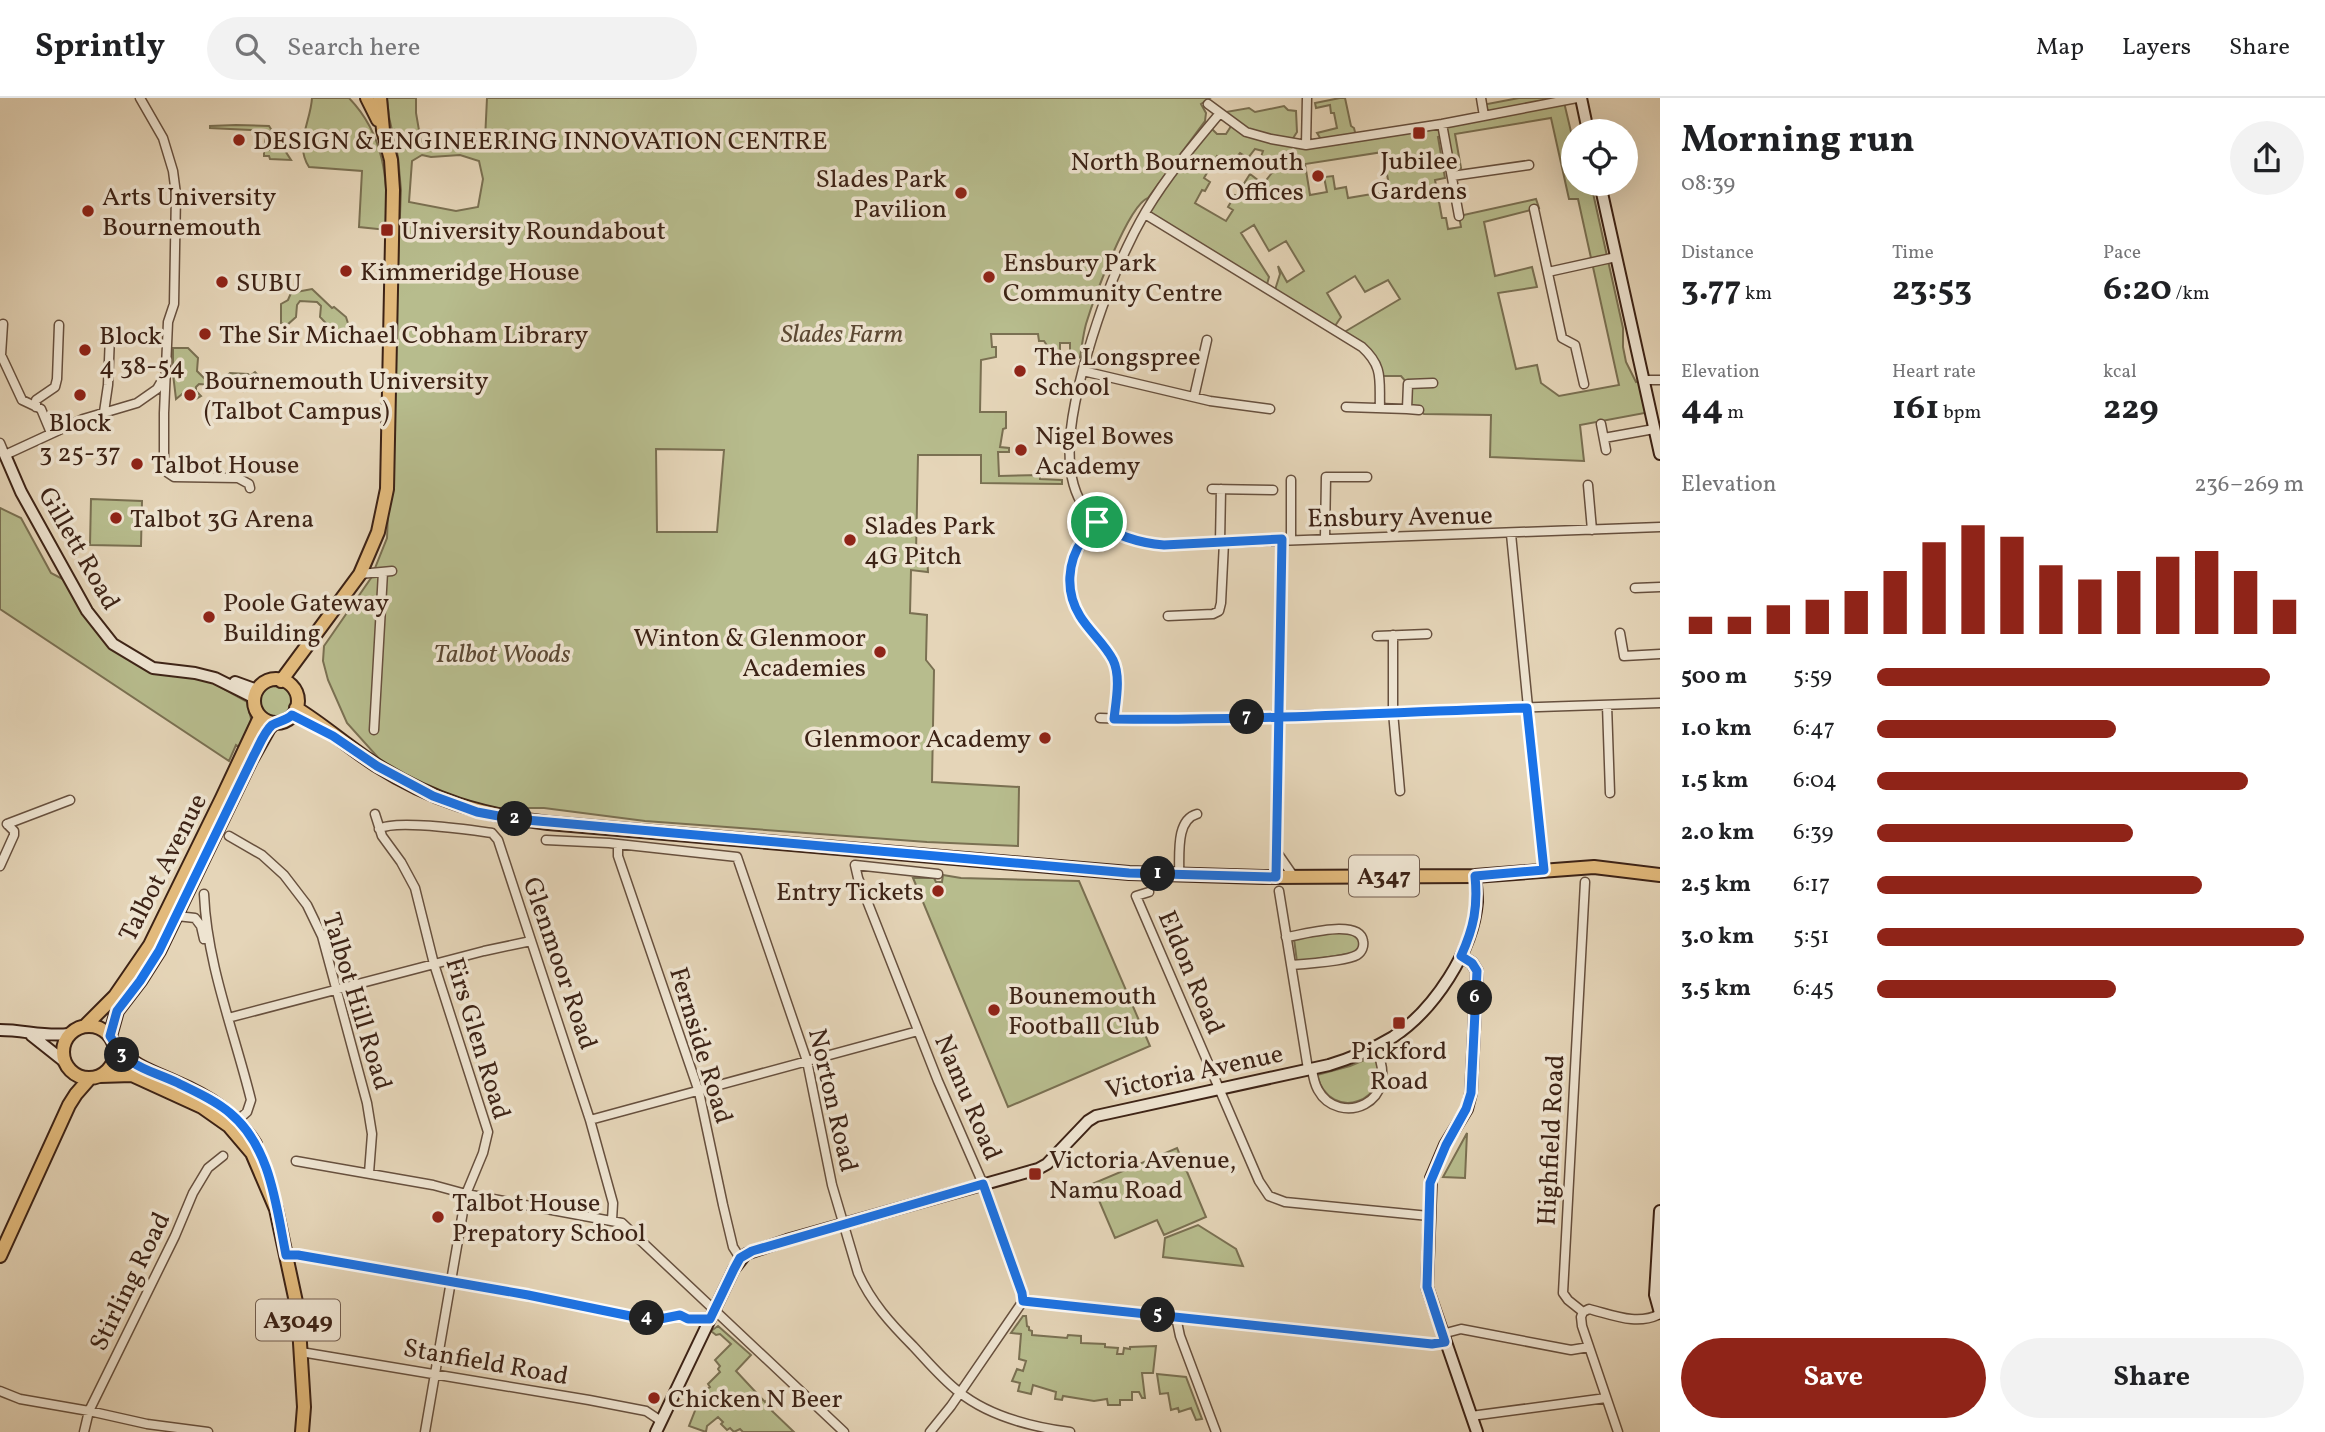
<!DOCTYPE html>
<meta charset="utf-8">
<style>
body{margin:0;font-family:Vollkorn,serif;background:#f2f2f2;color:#202124;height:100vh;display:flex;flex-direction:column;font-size:26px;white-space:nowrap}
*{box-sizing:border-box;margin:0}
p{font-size:23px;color:#757577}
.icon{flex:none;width:38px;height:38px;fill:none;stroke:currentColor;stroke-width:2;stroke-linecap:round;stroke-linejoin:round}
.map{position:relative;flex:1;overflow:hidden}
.sheet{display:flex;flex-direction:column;background:#fff;width:665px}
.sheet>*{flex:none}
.buttons{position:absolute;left:1561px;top:21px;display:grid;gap:14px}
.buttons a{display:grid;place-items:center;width:77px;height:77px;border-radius:50%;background:#fff;box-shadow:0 7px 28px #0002;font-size:35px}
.pin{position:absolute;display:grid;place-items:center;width:60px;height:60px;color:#fff;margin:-30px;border:4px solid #fff;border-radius:50%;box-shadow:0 2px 7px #0007}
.km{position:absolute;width:35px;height:35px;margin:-18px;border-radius:50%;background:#222;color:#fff;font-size:19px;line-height:35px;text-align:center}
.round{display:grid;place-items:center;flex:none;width:74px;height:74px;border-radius:37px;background:#f2f2f2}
.headline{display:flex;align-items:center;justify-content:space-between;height:119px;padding:0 21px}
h1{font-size:38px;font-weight:700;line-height:52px}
.stats{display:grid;grid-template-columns:repeat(3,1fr);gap:10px;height:119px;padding:7px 21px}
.stats div{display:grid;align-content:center}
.stats b{font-size:35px;font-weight:700}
.stats small{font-size:19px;font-weight:400}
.stats p{font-size:19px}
.chart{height:196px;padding:14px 21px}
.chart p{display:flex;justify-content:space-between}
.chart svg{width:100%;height:126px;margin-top:7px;stroke:#8f2418;stroke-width:6}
.primary-button{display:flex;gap:14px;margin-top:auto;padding:14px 21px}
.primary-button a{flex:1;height:80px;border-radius:42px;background:#8f2418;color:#fff;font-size:28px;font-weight:700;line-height:80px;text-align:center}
.primary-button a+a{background:#f2f2f2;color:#202124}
ul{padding:0 21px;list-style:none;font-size:23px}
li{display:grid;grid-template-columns:112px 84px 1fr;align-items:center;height:52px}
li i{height:18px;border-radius:9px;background:#8f2418}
header{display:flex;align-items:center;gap:42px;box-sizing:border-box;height:98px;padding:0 35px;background:#fff;border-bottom:2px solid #e0e0e0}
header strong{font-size:33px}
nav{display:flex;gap:38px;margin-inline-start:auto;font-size:24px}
.search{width:490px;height:63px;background:#f2f2f2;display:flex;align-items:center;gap:18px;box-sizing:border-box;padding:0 24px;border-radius:38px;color:#757577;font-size:26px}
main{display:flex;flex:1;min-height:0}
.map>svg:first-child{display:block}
</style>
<header>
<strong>Sprintly</strong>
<div class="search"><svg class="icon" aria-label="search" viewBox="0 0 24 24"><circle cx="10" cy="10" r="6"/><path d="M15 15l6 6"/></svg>Search here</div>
<nav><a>Map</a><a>Layers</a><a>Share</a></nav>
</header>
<main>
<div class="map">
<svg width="1660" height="1334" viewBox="0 0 1660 1334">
<rect width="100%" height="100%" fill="#e5d5b8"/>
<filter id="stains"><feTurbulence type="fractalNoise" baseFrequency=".00286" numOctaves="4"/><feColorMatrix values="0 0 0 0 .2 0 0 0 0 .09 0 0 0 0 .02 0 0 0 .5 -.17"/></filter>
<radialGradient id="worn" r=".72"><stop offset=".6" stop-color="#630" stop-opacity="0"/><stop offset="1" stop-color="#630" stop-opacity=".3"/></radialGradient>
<path fill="#b7bc8d" stroke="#7a7052" stroke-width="2" fill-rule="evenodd" d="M312 0H349C385 37 388 83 387 132L359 129 362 73 309 69C294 46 311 23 312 0Z
M387 0H416V15L421 44 463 41 474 44 485 42 487 0H1210L1201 6 1206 15 1205 23 1148 100C1128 107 1093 203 1086 226 1083 237 1082 248 1080 259L1073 263H1061V261L1070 260V245H1060V254L1050 252 1044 243H1039L1038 236H991L992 249H996V259L981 262 980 314H1006V330L1003 331 1000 349 1009 350V354H998L999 378 1040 377V381L1062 382V386L981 385V357H918L916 456 927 457 928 474 911 472 910 515 927 517 926 562 934 572 932 684 1019 689 1018 748 927 744 645 723 544 710H494L442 696 382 664 347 625 328 582 323 563 324 548 371 480 387 440 401 92 398 59 389 19ZM422 57 431 59 460 57 479 63 483 81 478 109 456 113 409 104 412 63ZM656 351 724 352 717 434H657Z
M1340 0H1345L1351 28 1354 30 1356 38 1322 43 1317 35 1337 30 1334 15H1331L1330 7 1316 10 1315 5Z
M1519 0H1563L1573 42V86H1591L1623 230V249L1626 264 1636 284 1643 282 1650 314 1580 327 1584 363 1490 359 1491 317 1424 316 1419 312 1407 311 1408 286 1401 278H1379L1374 260 1341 236 1400 201 1388 182 1365 194 1355 178 1327 195 1341 219 1333 231 1274 195 1280 176 1278 168 1287 184 1304 173 1286 143 1269 153 1254 127 1241 135 1269 179 1266 190 1145 116 1209 28 1217 36H1226L1233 25 1220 15 1249 10 1255 14 1284 8 1288 12 1296 13 1297 34 1290 45 1484 18 1482 7ZM1551 20 1569 101H1578L1619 287 1559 298 1541 285 1537 267 1516 271 1498 195 1537 189 1532 169 1495 178 1484 124 1539 110 1536 101 1459 118 1461 129 1448 131 1446 120H1442L1435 82 1445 80 1438 39 1444 38 1451 72 1461 70 1455 36ZM1255 51 1263 53 1260 62 1275 71 1263 86 1250 76 1243 87 1245 89 1239 99 1235 97 1228 109 1233 112 1226 123 1195 105 1202 92 1205 93 1210 84 1204 80 1217 58 1231 66 1240 55 1248 60ZM1383 54 1390 93 1348 100 1346 89 1335 91 1333 78 1324 79 1327 94 1310 97 1305 66Z
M236 27 269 28 291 62 270 61 269 58H264V52H270V46L265 45 266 38H270V33L210 30V28Z
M312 191 332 210 334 209 346 219 351 235 334 234 320 219 321 208 317 204 300 203 297 207 296 219 287 227 281 225V206L288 202 291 195Z
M173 250H188L198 260 197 273 207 283 220 284 230 275 248 276 250 278 255 274 261 280 260 288 244 293 240 289 199 286 196 289V293L201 298 196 301 187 292 176 301 173 276Z
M91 401 142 403 141 448 90 447Z
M0 410 21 420 51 475 74 487 102 533 153 570 195 575 247 604 252 625 241 650 236 647 229 663 0 511Z
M254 603a22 22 0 1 1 44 0a22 22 0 1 1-44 0Z
M943 777 961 780 1079 783 1150 948 1008 1009 913 780H934L936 784H942Z
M1345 833 1357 837 1360 844 1359 850 1354 855 1297 864 1294 841Z
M1376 957C1394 1003 1330 1027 1317 977L1350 968Z
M1467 1035 1465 1080 1443 1079Z
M1177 1050 1206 1119 1164 1137 1157 1122 1115 1140 1092 1086Z
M1198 1127 1236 1151 1243 1168 1163 1159 1165 1140Z
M1023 1218H1026L1027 1228 1029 1229V1232L1032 1233V1237L1067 1240 1068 1237 1081 1238V1245L1105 1246V1249L1118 1250 1117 1256H1123L1124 1250 1130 1251V1249L1156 1248 1153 1275H1142L1145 1300H1142L1139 1294H1132V1302H1120V1307H1108L1107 1301 1094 1303 1063 1298 1062 1302 1055 1301 1056 1294 1033 1287 1031 1296 1018 1293 1020 1285 1012 1283 1017 1271 1023 1273 1026 1263 1019 1261 1021 1236 1011 1235Z
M718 1228 751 1257 736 1273 765 1304 767 1302 775 1309 772 1313 794 1334H743L740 1331 734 1334 730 1330 727 1332 721 1326 723 1324 718 1319 707 1328 706 1334 689 1328 702 1295 710 1289 708 1286 720 1274 718 1271 720 1268 715 1262 731 1246 720 1236 716 1237 711 1233Z
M1157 1276 1186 1279 1202 1321 1196 1322 1191 1310 1179 1314 1178 1310 1171 1312 1168 1295 1160 1296Z"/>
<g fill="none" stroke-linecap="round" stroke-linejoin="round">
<g stroke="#67503e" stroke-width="11">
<path id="street" d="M140 0 163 40 173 73 176 96 174 206 168 224 164 315V370L168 375 174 379 238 380 249 386 250 390
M1481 0 1484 18
M1208 6 1246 34 1271 41 1306 47 1442 26 1577 0
M1220 15C1194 46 1167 78 1146 113 1117 163 1098 216 1083 271 1061 355 1053 437 1164 447L1660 429
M1442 26 1459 118
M1306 47 1307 0
M1452 78 1529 67
M1534 111 1562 240 1575 247 1584 286
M1145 116 1362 249C1384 269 1379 282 1380 310
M1548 174 1616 159
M3 226 1 257 22 302 41 311 51 335
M1083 273 1210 303 1270 311
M1643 282H1660
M1194 299 1207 242
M36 309V302L55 289 57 281 59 227
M1346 309 1407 311 1408 286 1433 285
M1407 311 1419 312
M104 314 108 287 110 238
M1601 326 1606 352
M1604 340 1654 331
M0 345 5 357 83 321 137 305 157 291 164 279
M1588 387 1592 432
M1212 391 1273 392
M1097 424C1074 454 1057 481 1080 518 1089 533 1105 546 1113 562 1121 578 1116 603 1114 621
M1511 436 1544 772
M1325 440 1326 379H1367
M1291 441V382
M1220 445 1221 391
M360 476 392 473
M1635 490 1660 489
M1168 518 1213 516 1219 513 1221 505 1224 444
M1620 535 1624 558 1660 556
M1393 537V614L1400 693
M1377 538 1427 536
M1607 607 1610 695
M1100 620 1158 622 1660 605
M374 632 383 474
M375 716 382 738 401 764 415 790 434 866 488 1034 483 1055 466 1096 425 1334
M7 726 70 702
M379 731C395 721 470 732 492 735L498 742 590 1022 613 1105 612 1122
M229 738 262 757 284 777 307 807 322 838 367 1005 372 1036 369 1075
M546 742 609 745 737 759 807 963 832 1087 858 1175C871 1204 891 1226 913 1248 928 1264 942 1281 959 1294 990 1319 1032 1329 1070 1334
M618 746V758L699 994 723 1107 733 1149 740 1160
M1276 753 1294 779
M0 768 14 737V733L7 726
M938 776 855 767 858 780 938 983 983 1086 1022 1195 1023 1203 1432 1246 1445 1244
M1179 777C1180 758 1175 722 1197 716
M1276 779 1282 441
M1585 784 1563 1195 1568 1202 1583 1214 1589 1211C1613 1217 1637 1228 1660 1216
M1279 793 1308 971
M1149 794 1136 798 1259 1083 1269 1098 1285 1104 1429 1118
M204 796C207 867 234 933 251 1002L247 1014 238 1022
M177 818 195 820 201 828 204 841
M1286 839C1303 837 1359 820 1363 843 1364 848 1362 854 1357 857 1347 863 1305 866 1291 867
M228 920 484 853 531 843
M1312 971C1313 978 1314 985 1318 992 1338 1029 1404 1007 1375 949
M590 1022 918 933
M296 1063 433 1087 466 1096 622 1125 844 1334
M286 1157H298L528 1197 640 1220 660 1221 680 1218 688 1221H710
M1583 1214 1581 1219 1582 1228 1618 1334
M1176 1219 1180 1238 1216 1334
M1442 1236 1461 1231 1571 1252 1589 1249
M301 1254 589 1302 646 1313 661 1323
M0 1293 20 1301 89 1313 147 1326 208 1334
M1471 1318 1606 1300
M84 1334 89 1313 175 1138 193 1095 208 1070 223 1058
M930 1334 951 1308 1023 1203"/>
</g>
<g stroke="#3d2316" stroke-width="14">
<path id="secondary" d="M1581 0 1588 33
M1600 86 1660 356
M5 357 21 394 87 513 113 546 153 570 195 575 215 580 253 599
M235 584 257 592
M1461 858 1472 865 1477 873 1471 995 1467 1011 1445 1047 1431 1080 1427 1189 1477 1334
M0 932C25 932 43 939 69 936
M31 937 65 964
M1660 1113 1655 1197 1660 1215
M656 1334 734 1171 746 1156 787 1142 1038 1071 1047 1066 1088 1023 1096 1018 1329 967C1352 960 1373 951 1393 939 1434 912 1473 853 1477 804 1477 796 1476 786 1475 778"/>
</g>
<g stroke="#3d2316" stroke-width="16">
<path id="primary" d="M367 0 378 22
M254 603a22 22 0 1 1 44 0a22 22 0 1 1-44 0Z
M281 583 360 476 378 434 387 391 393 92 391 62 383 32 380 0
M296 610C324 627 348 649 376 667 433 703 482 717 548 725L1129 775 1263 779 1475 778 1594 769 1660 777
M63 954a26 26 0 1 1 52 0a26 26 0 1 1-52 0Z
M85 928 115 898 150 847 222 700 260 619
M110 938 117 913 140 883 159 853 251 662 269 630 274 625
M115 948C131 967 152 974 175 984 208 998 235 1015 255 1046
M100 978 132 977 202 1009 229 1028 252 1055 276 1111 296 1204 299 1229 304 1309 302 1334
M0 1158 69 1007 76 996 90 980"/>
</g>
<use href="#street" stroke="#eee4d1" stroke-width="8"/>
<use href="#secondary" stroke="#eee4d1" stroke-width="10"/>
<use href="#primary" stroke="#e2ba7c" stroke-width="12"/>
</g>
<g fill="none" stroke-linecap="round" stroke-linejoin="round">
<g stroke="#fff" stroke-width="14">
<path id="route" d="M1097 424C1118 439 1139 445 1164 447L1282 441 1276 779 1129 775 515 721 477 714 433 698 377 668 333 638 292 617C286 623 278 623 272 627 264 634 259 648 254 657L159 853 140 883 117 913 110 938C129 971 146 970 178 985 196 994 215 1002 230 1015 271 1049 276 1108 286 1157H298L528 1197 640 1220 660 1221 680 1217 688 1221H710L734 1171 740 1160 752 1153 983 1086 1022 1195 1023 1203 1432 1246 1445 1244 1427 1189 1430 1085 1446 1047 1466 1011 1471 995 1477 873 1472 865 1461 858C1474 829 1478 809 1475 778L1544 772 1527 610C1390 614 1252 623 1114 621 1116 603 1121 578 1113 562 1105 546 1089 533 1080 518 1065 494 1067 464 1083 441 1087 435 1093 430 1097 424"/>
</g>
<use href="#route" stroke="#1a73e8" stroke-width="9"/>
</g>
<g fill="#8f2418" stroke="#eee4d1" stroke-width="2.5">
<rect x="1412" y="28" width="14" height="14" rx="3.5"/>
<circle cx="239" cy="42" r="7"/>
<circle cx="1318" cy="78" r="7"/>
<circle cx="961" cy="95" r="7"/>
<circle cx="88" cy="113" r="7"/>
<rect x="380" y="125" width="14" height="14" rx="3.5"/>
<circle cx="346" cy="173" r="7"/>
<circle cx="989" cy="179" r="7"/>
<circle cx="222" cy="184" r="7"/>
<circle cx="205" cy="236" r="7"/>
<circle cx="85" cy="252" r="7"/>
<circle cx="1020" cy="273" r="7"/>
<circle cx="80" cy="297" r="7"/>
<circle cx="190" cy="297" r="7"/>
<circle cx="1021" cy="352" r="7"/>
<circle cx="137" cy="366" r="7"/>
<circle cx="116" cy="420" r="7"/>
<circle cx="850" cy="442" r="7"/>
<circle cx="209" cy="519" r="7"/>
<circle cx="880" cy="554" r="7"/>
<circle cx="1045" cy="640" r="7"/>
<circle cx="938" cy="793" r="7"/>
<circle cx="994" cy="912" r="7"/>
<rect x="1392" y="918" width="14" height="14" rx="3.5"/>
<rect x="1028" y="1069" width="14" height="14" rx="3.5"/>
<circle cx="438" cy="1119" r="7"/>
<circle cx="654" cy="1300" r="7"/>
</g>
<g text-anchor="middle" stroke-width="7" stroke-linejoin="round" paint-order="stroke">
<g fill="#eee4d1" stroke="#725d4e" stroke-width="2">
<rect x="1349" y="757.5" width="70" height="41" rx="5"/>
<rect x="256" y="1201.5" width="84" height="41" rx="5"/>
</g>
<g font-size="24" font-weight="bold" fill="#3d2316">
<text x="1384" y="786">A347</text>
<text x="298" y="1230">A3049</text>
</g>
<g font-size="26" fill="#3d2316" stroke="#eee4d1" text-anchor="start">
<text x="253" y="51">DESIGN &amp; ENGINEERING INNOVATION CENTRE</text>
<text x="1419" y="71" text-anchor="middle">Jubilee<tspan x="1419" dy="30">Gardens</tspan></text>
<text x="1304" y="72" text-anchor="end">North Bournemouth<tspan x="1304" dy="30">Offices</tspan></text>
<text x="947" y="89" text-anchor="end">Slades Park<tspan x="947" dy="30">Pavilion</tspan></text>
<text x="102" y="107">Arts University<tspan x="102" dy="30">Bournemouth</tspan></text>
<text x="401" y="141">University Roundabout</text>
<text x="1003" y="173">Ensbury Park<tspan x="1003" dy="30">Community Centre</tspan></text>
<text x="360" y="182">Kimmeridge House</text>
<text x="236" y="193">SUBU</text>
<text x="219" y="245">The Sir Michael Cobham Library</text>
<text x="99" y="246">Block<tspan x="99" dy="30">4 38-54</tspan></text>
<text x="1034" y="267">The Longspree<tspan x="1034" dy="30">School</tspan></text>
<text x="204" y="291">Bournemouth University<tspan x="204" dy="30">(Talbot Campus)</tspan></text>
<text x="80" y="333" text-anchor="middle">Block<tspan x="80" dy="30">3 25-37</tspan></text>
<text x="1035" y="346">Nigel Bowes<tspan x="1035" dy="30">Academy</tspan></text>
<text x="151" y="375">Talbot House</text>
<text x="130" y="429">Talbot 3G Arena</text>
<text x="864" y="436">Slades Park<tspan x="864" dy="30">4G Pitch</tspan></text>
<text x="223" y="513">Poole Gateway<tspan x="223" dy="30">Building</tspan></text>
<text x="866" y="548" text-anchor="end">Winton &amp; Glenmoor<tspan x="866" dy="30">Academies</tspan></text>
<text x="1031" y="649" text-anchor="end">Glenmoor Academy</text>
<text x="924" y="802" text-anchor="end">Entry Tickets</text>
<text x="1008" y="906">Bounemouth<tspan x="1008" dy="30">Football Club</tspan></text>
<text x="1399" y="961" text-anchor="middle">Pickford<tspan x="1399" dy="30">Road</tspan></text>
<text x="1049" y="1070">Victoria Avenue,<tspan x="1049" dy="30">Namu Road</tspan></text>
<text x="452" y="1113">Talbot House<tspan x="452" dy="30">Prepatory School</tspan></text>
<text x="668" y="1309">Chicken N Beer</text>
</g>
<g font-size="26" font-style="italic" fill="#5c4934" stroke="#eee4d1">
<text x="842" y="244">Slades Farm</text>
<text x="502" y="564">Talbot Woods</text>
</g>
<g font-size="26" fill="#3d2316" stroke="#eee4d1">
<text transform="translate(1400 418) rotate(-1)" y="9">Ensbury Avenue</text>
<text transform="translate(80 450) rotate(60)" y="9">Gillett Road</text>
<text transform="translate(162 769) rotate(-63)" y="9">Talbot Avenue</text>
<text transform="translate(561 865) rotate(71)" y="9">Glenmoor Road</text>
<text transform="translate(1192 874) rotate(67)" y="9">Eldon Road</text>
<text transform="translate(358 903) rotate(73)" y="9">Talbot Hill Road</text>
<text transform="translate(479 940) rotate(73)" y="9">Firs Glen Road</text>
<text transform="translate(702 947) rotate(73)" y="9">Fernside Road</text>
<text transform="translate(1194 973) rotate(-12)" y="9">Victoria Avenue</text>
<text transform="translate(969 999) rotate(67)" y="9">Namu Road</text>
<text transform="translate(834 1002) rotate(77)" y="9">Norton Road</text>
<text transform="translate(1550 1042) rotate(-87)" y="9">Highfield Road</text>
<text transform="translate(129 1183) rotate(-64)" y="9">Stirling Road</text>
<text transform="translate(486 1263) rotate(10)" y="9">Stanfield Road</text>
</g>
</g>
<rect width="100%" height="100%" filter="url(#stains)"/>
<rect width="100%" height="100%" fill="url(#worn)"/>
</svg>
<div class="buttons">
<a><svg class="icon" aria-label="locate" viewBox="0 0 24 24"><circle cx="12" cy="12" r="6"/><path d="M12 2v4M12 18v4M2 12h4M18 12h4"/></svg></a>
</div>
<div class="pin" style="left:1097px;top:424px;background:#1e9e55"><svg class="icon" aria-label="arrive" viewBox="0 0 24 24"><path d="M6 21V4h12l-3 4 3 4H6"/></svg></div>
<b class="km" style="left:1158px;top:776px">1</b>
<b class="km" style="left:515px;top:721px">2</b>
<b class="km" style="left:122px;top:957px">3</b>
<b class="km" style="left:647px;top:1220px">4</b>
<b class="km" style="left:1158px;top:1217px">5</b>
<b class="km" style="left:1475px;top:900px">6</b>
<b class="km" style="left:1247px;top:619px">7</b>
</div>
<section class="sheet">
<div class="headline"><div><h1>Morning run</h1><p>08:39</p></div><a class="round"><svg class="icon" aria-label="share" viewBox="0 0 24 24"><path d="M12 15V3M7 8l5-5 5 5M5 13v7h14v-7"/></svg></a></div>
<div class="stats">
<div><p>Distance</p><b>3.77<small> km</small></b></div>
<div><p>Time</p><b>23:53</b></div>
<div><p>Pace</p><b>6:20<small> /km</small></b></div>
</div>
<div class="stats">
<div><p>Elevation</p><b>44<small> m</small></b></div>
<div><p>Heart rate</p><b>161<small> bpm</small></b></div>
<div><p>kcal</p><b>229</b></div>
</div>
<div class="chart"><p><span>Elevation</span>236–269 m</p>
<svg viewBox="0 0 160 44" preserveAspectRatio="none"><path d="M5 44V38M15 44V38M25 44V34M35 44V32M45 44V29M55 44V22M65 44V12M75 44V6M85 44V10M95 44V20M105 44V25M115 44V22M125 44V17M135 44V15M145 44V22M155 44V32"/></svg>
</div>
<ul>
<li><b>500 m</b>5:59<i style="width:92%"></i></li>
<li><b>1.0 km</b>6:47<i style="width:56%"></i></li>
<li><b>1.5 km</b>6:04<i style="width:87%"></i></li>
<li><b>2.0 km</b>6:39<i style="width:60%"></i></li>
<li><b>2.5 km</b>6:17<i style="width:76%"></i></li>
<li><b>3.0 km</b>5:51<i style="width:100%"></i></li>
<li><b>3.5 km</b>6:45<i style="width:56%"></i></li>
</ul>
<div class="primary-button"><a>Save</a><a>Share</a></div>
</section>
</main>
